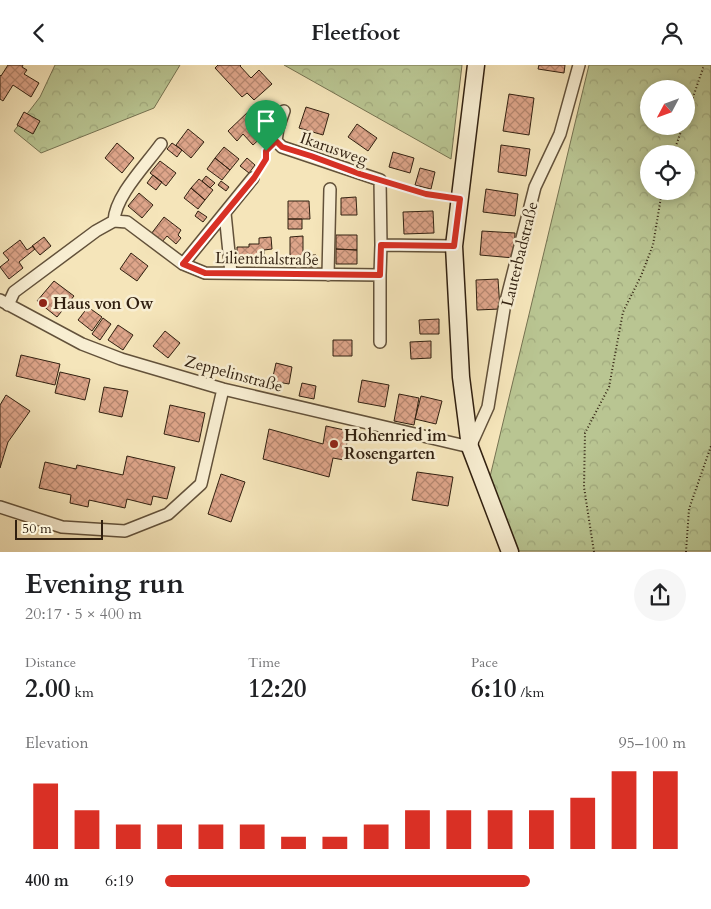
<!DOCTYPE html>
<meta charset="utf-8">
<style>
body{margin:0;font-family:Cardo,serif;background:#f6f6f6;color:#202124;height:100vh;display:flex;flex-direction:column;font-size:19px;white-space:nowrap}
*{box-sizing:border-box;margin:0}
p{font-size:16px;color:#757577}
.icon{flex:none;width:28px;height:28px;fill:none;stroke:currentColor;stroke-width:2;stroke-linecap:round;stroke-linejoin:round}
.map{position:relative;height:487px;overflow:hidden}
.sheet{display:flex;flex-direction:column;background:#fff;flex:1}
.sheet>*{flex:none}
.needle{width:32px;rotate:229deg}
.buttons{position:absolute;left:640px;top:15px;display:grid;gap:10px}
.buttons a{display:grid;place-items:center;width:55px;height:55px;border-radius:50%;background:#fff;box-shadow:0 2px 8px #0003;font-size:25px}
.scale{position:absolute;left:15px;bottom:12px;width:88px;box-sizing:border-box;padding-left:5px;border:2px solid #312010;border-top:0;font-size:14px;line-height:18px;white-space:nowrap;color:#312010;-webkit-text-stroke:4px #f8eed2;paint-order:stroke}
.pin{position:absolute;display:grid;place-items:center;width:42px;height:42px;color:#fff;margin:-51px -21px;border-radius:50% 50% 50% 0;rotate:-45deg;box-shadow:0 0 5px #0007}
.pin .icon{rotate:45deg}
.round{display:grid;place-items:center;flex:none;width:52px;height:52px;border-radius:26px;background:#f6f6f6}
.headline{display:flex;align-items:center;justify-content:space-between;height:85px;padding:0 25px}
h1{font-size:28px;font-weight:800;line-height:38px}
.figures{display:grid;grid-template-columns:repeat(3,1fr);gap:8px;height:85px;padding:5px 25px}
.figures div{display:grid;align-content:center}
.figures b{font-size:25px;font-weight:800}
.figures small{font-size:14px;font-weight:400}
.figures p{font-size:14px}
.chart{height:140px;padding:10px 25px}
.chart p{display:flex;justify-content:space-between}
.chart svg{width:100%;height:90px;margin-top:5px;stroke:#d93025;stroke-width:6}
ul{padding:0 25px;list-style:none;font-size:16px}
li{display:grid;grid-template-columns:80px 60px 1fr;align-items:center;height:38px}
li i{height:12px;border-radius:6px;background:#d93025}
header{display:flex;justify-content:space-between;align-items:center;height:65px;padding:0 25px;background:#fff;font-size:22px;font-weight:800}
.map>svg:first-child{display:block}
</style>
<header><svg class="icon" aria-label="back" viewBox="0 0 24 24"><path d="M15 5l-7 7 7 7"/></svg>Fleetfoot<svg class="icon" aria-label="person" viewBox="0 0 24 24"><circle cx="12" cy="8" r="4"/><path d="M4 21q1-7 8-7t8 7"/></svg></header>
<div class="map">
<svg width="711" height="487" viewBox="0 0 711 487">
<defs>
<pattern id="forest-crowns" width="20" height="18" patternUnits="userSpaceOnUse" patternTransform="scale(1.25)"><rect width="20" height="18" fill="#b9c592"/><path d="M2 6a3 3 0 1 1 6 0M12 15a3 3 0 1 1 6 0" fill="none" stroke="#a0a97d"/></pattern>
<pattern id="building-cross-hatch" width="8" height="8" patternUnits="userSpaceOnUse" patternTransform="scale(1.25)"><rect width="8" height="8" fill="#dea58a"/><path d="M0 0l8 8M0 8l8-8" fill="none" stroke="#b5866f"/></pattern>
</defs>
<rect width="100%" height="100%" fill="#f5e5ba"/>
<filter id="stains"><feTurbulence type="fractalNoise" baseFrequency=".004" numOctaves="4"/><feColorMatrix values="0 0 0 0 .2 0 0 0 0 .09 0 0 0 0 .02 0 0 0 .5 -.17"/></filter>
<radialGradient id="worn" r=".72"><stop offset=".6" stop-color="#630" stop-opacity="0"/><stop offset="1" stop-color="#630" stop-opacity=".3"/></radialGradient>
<path fill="url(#forest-crowns)" stroke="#757251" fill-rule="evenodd" d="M55 0H180L154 43 41 88 14 66 40 32Z
M284 0H462L451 94Z
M589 0H711V486H518L488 420ZM649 24H686V61H649ZM649 89H686V126H649Z"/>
<path fill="url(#building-cross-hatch)" stroke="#312010" d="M8 0H23L22 2 27 5 24 9 39 18 31 32 13 20 3 36 0 34V10L1 11Z
M218 0H241L240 1 251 13 259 5 272 19 254 35 247 28 242 32 215 3Z
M539 0H565L564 8 538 4Z
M509 29 534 33 529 70 503 66Z
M306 42 329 49 323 70 299 63Z
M250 45 266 62 262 65 265 69 253 80 243 69 237 76 228 66Z
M24 47 40 56 33 69 17 60Z
M357 59 377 73 368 86 348 72Z
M188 64 204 77 191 93 176 80Z
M117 78 134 93 122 108 105 93Z
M172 78 182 85 177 92 167 84Z
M501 80 530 84 526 111 498 107Z
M224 82 239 94 230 105 215 93Z
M393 87 414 93 410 108 389 102Z
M215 93 230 105 222 115 207 104Z
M247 93 255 100 249 108 240 101Z
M160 96 176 108 166 121 150 108Z
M420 103 435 107 431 124 415 120Z
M153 110 162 117 156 125 147 118Z
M206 111 215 118 210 123 202 116Z
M199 114 213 125 205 135 191 123Z
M221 116 229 122 226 126 218 120Z
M191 123 205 135 198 144 184 133Z
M486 124 518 129 515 151 483 147Z
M139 128 153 140 142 153 128 141Z
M356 132 357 150H341V133Z
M288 136H309L310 154H288Z
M198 146 207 152 203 157 195 151Z
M433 146 434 168 404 169 403 147Z
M164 152 181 165 178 170 181 173 176 179 167 171 162 177 151 169Z
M288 154H302V164H288Z
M482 166 515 168 514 193 480 190Z
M336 170H357V185L336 184Z
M303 171V195H290V172Z
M44 172 51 181 40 190 32 181Z
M271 172 272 184 264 185V197H248V194L237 195V182H249V179H259V173Z
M20 175 27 185 33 181 35 184 19 197 23 203 9 214 0 202 9 195 3 188Z
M336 184 357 185V199H336Z
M131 188 148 201 137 216 120 204Z
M303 190H316V202H303Z
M498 214 500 244 477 245 476 215Z
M54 216 74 231 57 252 37 236Z
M88 242 102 252 92 266 78 255Z
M103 253 111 259 100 275 92 269Z
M439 254V269H420L419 255Z
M118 260 133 270 123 285 108 275Z
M165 266 180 278 168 293 153 281Z
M333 275H352V291H333Z
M431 276V293L411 294 410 277Z
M21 290 60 299 55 320 16 311Z
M276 298 292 302 289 319 272 316Z
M60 307 90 314 85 335 55 328Z
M362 315 389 320 385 342 358 337Z
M302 318 316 321 314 334 299 331Z
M104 322 128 326 122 352 99 347Z
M399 329 419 333 414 360 394 356Z
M6 330 30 346 8 377 0 403V340Z
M421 331 442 336 436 359 415 354Z
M170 340 205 348 199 377 164 369Z
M326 361 349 366 344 395 333 393 329 412 263 394 269 364 323 379Z
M127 391 175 402 167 434 153 431 151 440 127 434 125 443 89 435 88 442 70 438 71 430 39 423 45 397 76 404 77 400 123 410Z
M417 407 453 412 448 441 412 435Z
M221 409 245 417 231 457 208 449Z"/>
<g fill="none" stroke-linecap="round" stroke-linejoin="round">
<g stroke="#62513a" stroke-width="8">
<path id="lane" d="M380 115 426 129 458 133"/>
</g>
<g stroke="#62513a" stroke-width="14">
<path id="street" d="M284 46 278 63 276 76 282 82 380 115 381 180
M225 148 231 208
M114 156C115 131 146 100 161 79
M183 199 253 113
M328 210 330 124
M0 235 82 279 121 294 223 324 470 382 488 342 504 244 535 122 560 69 579 0
M8 240 14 227 96 166 114 156 127 157 183 199 205 208 380 210 381 180 454 181
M380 277V210
M0 442 62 462 125 466 168 449 201 419 223 324"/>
</g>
<g stroke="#312010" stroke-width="19">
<path id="secondary" d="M476 0 454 181 461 312 470 382 510 487"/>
</g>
<path stroke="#312010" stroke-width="2" stroke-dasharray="1 2.5" stroke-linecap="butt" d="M686 53 704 0
M673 89 683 61
M259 105 266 95V85L269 83
M594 487 584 422 585 368 609 322 623 247 641 211 653 180 662 126
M686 487 689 444 711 381"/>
<use href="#lane" stroke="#f8eed2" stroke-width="5.5"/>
<use href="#street" stroke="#f8eed2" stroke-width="11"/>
<use href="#secondary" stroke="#f8eed2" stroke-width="16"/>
</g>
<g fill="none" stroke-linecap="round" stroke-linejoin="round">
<g stroke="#fff" stroke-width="10">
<path id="route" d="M276 76 282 82 311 91 360 109 426 129 460 134 454 181 381 180 380 210 205 208 183 199 254 113 266 94V86Z"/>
</g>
<use href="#route" stroke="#d93025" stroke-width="6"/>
</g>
<g fill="#8f2418" stroke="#f8eed2" stroke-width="2">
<circle cx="43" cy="238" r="5"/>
<circle cx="334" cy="379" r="5"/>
</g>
<g text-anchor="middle" stroke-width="5" stroke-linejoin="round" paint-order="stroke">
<g font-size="16" fill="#312010" stroke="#f8eed2">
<text transform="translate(334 83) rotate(19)" y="6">Ikarusweg</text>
<text transform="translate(519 189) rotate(-76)" y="6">Lauterbadstraße</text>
<text transform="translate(267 193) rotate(1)" y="6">Lilienthalstraße</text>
<text transform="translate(234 308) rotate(15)" y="6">Zeppelinstraße</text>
</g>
<g font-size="16" font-weight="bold" fill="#312010" stroke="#f8eed2" text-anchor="start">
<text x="53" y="244">Haus von Ow</text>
<text x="344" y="376">Hohenried im<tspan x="344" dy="18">Rosengarten</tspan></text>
</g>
</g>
<rect width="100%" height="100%" filter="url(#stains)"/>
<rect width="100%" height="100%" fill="url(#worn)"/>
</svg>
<div class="buttons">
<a><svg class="needle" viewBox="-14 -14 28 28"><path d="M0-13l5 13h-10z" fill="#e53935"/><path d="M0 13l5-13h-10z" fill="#757577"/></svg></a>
<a><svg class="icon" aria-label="locate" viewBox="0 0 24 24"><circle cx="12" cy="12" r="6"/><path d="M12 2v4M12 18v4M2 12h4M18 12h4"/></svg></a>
</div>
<div class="scale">50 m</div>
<div class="pin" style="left:266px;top:86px;background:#1e9e55"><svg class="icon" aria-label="arrive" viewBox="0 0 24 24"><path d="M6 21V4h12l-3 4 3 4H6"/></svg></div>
</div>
<section class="sheet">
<div class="headline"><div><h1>Evening run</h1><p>20:17 · 5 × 400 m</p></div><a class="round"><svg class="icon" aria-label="share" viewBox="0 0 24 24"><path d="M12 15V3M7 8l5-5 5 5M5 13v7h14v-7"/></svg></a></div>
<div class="figures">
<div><p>Distance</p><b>2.00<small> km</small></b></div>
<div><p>Time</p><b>12:20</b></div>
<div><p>Pace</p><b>6:10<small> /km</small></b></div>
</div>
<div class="chart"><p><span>Elevation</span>95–100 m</p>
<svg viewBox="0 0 160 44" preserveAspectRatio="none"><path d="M5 44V12M15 44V25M25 44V32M35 44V32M45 44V32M55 44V32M65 44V38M75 44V38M85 44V32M95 44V25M105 44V25M115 44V25M125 44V25M135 44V19M145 44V6M155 44V6"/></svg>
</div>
<ul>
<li><b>400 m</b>6:19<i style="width:70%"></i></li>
</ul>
</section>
